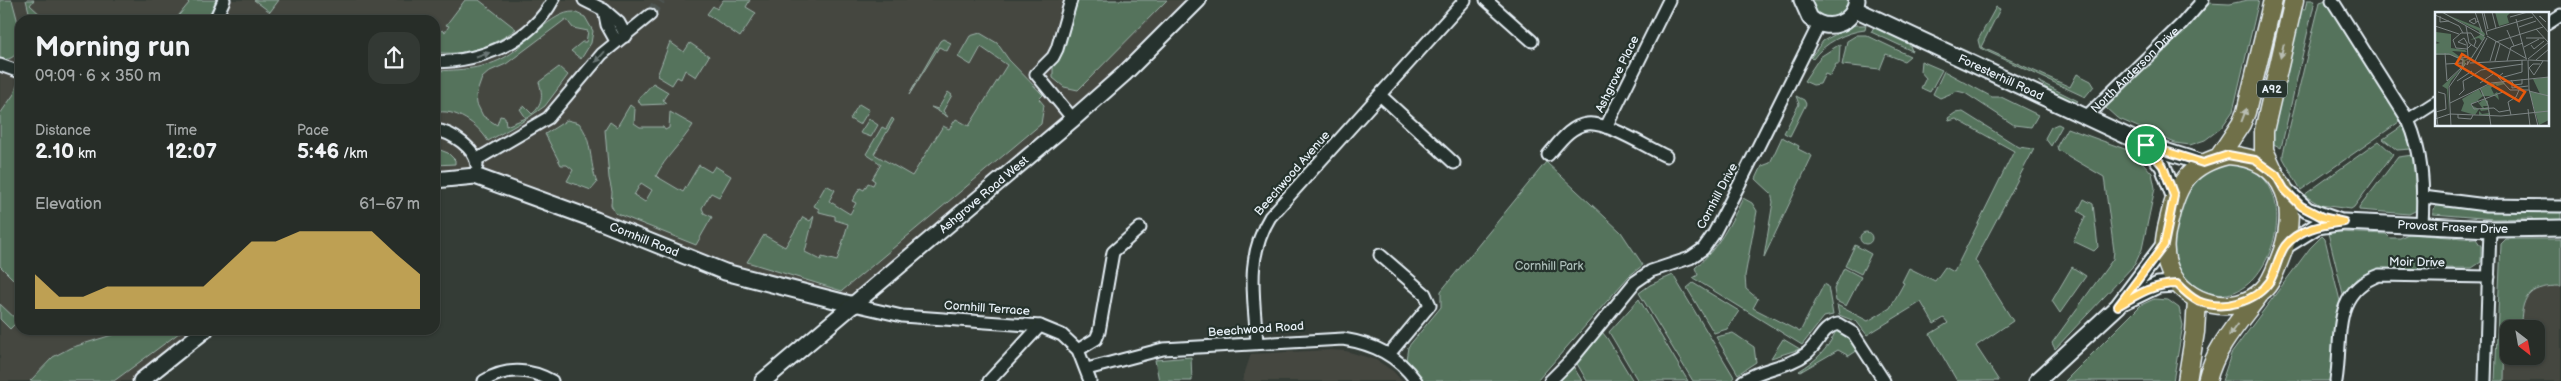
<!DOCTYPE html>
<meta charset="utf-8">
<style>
body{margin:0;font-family:"Balsamiq Sans",sans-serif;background:#333934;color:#f1f3f6;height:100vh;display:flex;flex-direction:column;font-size:19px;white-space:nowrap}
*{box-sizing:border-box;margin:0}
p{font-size:16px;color:#a4a8a8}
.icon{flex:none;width:28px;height:28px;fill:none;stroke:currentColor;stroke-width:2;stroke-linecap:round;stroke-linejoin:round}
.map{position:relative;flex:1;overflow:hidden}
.details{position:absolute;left:15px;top:15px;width:425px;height:320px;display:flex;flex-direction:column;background:#272d28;border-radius:15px;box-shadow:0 1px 4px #0004,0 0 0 1px #434945}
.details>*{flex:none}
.needle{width:32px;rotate:149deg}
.tools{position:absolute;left:2500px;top:320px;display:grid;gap:10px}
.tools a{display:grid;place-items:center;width:45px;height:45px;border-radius:10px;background:#272d28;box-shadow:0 1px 4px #0004,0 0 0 1px #434945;font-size:25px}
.pin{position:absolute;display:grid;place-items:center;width:42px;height:42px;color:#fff;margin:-21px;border:2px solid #fff;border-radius:50%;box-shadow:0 1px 5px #0007}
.round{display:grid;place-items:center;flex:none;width:52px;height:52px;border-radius:15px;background:#333934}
.head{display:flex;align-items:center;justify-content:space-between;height:85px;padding:0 20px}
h1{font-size:28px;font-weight:800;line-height:38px}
.stats{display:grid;grid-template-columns:repeat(3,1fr);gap:8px;height:85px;padding:5px 20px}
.stats div{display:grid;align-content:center}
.stats b{font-size:21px;font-weight:800}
.stats small{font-size:14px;font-weight:400}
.stats p{font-size:14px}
.chart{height:140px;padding:10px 20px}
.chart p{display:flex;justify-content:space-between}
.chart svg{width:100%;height:90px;margin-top:5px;fill:#ffd166;opacity:.7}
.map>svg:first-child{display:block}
</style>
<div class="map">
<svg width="2561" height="381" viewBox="0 0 2561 381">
<rect width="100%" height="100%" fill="#343c36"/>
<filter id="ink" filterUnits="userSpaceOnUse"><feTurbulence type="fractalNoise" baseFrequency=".02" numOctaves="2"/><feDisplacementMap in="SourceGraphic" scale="10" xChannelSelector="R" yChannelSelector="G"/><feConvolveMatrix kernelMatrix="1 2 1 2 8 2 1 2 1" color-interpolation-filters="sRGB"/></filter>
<g filter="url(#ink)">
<path fill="#454641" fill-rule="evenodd" d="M0 0H1198L854 305 675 252 475 176 435 181V20H20V330H203L135 381H0Z
M2561 254V381H2495L2501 259ZM2509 329H2536V356H2509Z
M1330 350 1346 351 1376 360 1393 371 1402 381H1242L1251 354Z"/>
<path fill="#55735c" stroke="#9eb2aa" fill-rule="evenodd" d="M0 0H12L20 30V50C14 57 9 61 0 59Z
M26 0H34L30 5 43 17 40 20H31Z
M186 0H216L207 20H175L189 3Z
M254 0H279L270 12Z
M465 0H479L516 29C494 46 463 57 435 52V39L442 30 445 32 449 26 446 25Z
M723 0H750L746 7 756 13 740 37 707 14 713 6 717 9Z
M1078 0H1167L1078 90 1064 87 1053 78V66L1060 58Z
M1809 0H1851L1845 13 1832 19C1819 18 1814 12 1809 0Z
M2248 0H2259L2233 111 2221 128 2205 140 2190 145 2175 143 2117 118 2106 108 2108 102 2160 55 2208 3 2229 4Z
M2307 0H2315L2281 148 2272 143 2274 116 2300 8 2305 9Z
M2326 0 2401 119 2399 122 2301 190 2283 158V154L2320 2Z
M1996 7 2000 9 1981 47 2070 87 2077 74 2091 81 2094 86 2085 97 1980 48 1978 40Z
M574 12 585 17 593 31 591 43 581 59 571 51 582 42H586L588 31 573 28 566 19 506 64 490 71 482 78 476 95 477 104 483 116 497 125 500 116 505 117 506 126 526 118 520 109 524 106 532 114C543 105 543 95 539 82L559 67 568 75 545 106 522 122 488 141C479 125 454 107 435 113V71C459 70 486 69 507 56 526 45 552 11 574 12Z
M1853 25H1866L1865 30C1846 32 1824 43 1813 59L1811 57 1823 41Z
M1874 27 1909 43 1912 51 1871 32Z
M980 33 997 43 1009 60 1043 95 1039 99 1044 105 1041 124 842 291 747 262 764 235 785 247 803 217 810 221 814 216 805 252 821 260 822 257 837 261 848 224 835 220V216L819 212V209L814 206 826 185 835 190 829 201 850 214 856 203 852 201 860 188 864 190 868 183 873 185 875 181 872 179 881 164 866 154 882 127 886 129 892 118 894 120 874 154 912 176 943 126 949 129 956 119 969 126 1007 65 981 47 971 65 958 57 970 36Z
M1857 35H1866L1910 56 1904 61 1886 54 1880 69 1842 65 1847 41Z
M943 39 951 43 947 51 939 47 909 95 940 41Z
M670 42 684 52 690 43 709 56 696 77 685 70 681 79 677 77 672 85 657 76Z
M1840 44 1839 64H1836L1830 76 1825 74 1820 84 1813 85 1804 81 1820 57Z
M1921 61 1942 70 1930 92 1921 88 1926 78 1920 71Z
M1944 71 1992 97H2001L2038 115 2031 127 2014 125 1965 93 1957 91 1940 98 1933 94Z
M19 80H20V286L0 266V114L14 94Z
M2038 81 2078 101 2074 104 2050 91Z
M653 83 668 92 663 100 666 102 665 104 641 105 638 100Z
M948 92 952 95 943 111 948 117 931 107 938 109Z
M1796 96 1804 100 1806 104 1790 136 1784 133 1799 104Z
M859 104 869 110 860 125 850 119Z
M630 105 635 109 634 123 640 127H663L665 130 669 128 670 112 693 125C681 144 666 156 656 176L683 192 699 165 711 172 715 166 731 176 719 197 711 193 702 208 704 213 712 217 696 245 615 213 611 205 612 192 609 178 605 130 610 122 617 127ZM641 183 652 190 645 202 634 195Z
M1963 112 2019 147 2034 149 1975 260 2013 321 1976 346 1999 381H1957L1930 334 1948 323 1944 318 1934 324 1921 302 1867 335 1857 322 1839 315 1837 305 1868 321 1890 308 1904 283 1902 282 1909 268 1935 281 1945 267 1954 272 2014 151 1956 119 1949 121 1948 118 1955 113Z
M869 119 878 125 871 137 860 133Z
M567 120 579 123C593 140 589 163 597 183L591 190 567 181 573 170 567 165H561L545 134Z
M2058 124 2062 126 2051 146 2045 138 2051 127Z
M2404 125 2412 149 2397 150 2383 139Z
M2067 128 2133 152 2152 173 2155 188 2142 249 2135 264 2055 349 2052 343 2113 259 2114 251 2104 177 2058 150 2057 146Z
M1782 137 1799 146 1798 149 1812 156 1764 257 1773 202 1771 193 1756 179 1762 166 1770 163Z
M2379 141 2393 154 2354 207 2351 209 2320 205 2304 195Z
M435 148 448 153 455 160V164L435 165Z
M2413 155 2417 210 2409 214 2359 210V208L2398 157Z
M1546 162 1621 232 1643 265 1629 276 1537 381H1423L1406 360 1408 347 1441 307V291Z
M2235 163C2246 167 2256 171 2264 179 2300 218 2254 327 2194 285 2183 277 2173 264 2173 250 2173 231 2182 185 2199 173 2210 166 2221 164 2235 163Z
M1743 198 1752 203 1757 211 1745 276 1746 289 1758 299 1753 308 1800 332 1824 284 1828 286 1833 315 1824 317 1802 345 1693 278 1698 275 1695 268C1718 248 1730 225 1743 198Z
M2084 199 2093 204 2098 247 2094 251 2073 241 2086 216 2078 211Z
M2438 205 2494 211 2561 212V222L2533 223 2532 218 2494 219 2433 214V209Z
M1860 238a6 6 0 1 1 12 0a6 6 0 1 1-12 0Z
M2336 232 2386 234 2390 238H2400L2408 234 2476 239 2481 246V262L2472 268 2378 269 2356 279 2343 294 2328 233Z
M2322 236 2325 239 2340 301 2331 381H2222L2231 354 2310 248Z
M2506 239H2561V286C2531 286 2522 294 2521 323L2505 322 2504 381H2495L2501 244Z
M1855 245 1871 254 1861 274 1845 266Z
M2072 267 2086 276 2060 313 2052 301Z
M1844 268 1861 277 1846 306 1836 301 1834 289Z
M1673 275 1734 377 1731 381H1693L1639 293 1650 285Z
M1693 283 1739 311 1727 329 1714 333 1687 288Z
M1639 299 1688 381H1638L1609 332Z
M2154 299 2168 300 2179 308 2183 325 2173 381H2065L2141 305Z
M0 304 18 321 10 329 0 319Z
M128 330H183L114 381H30L53 357 70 348Z
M1836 331C1848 333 1852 341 1858 350L1849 356 1838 350 1800 372 1799 371C1817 360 1827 350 1836 331Z
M1602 332 1607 338 1633 381H1587L1576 362Z
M1733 333 1754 347 1756 362 1738 374 1716 337Z
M1783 339 1800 349 1771 358Z
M1191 357 1192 381H1159L1155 360Z
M1573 366 1582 381H1558Z"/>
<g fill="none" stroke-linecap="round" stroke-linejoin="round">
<path stroke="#4f5753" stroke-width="11" stroke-dasharray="11 5.5" stroke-linecap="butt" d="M650 15 660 0"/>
<g stroke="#e8f1f8" stroke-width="15">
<g id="street">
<path d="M584 0 604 10 607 25 616 41"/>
<path d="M1071 0 1057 49 1053 57 1036 74 1073 119"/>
<path d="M1486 0 1532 41"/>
<path d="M2332 0 2408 120C2423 153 2424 189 2422 225"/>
<path d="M604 10 619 23 626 36"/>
<path d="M215 20 224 0"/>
<path d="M2547 24 2561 15"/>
<path d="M435 62C481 61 530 43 553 0"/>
<path d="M0 65 20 72"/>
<path d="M1380 95 1454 163"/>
<path id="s1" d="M2086 117 2182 24 2203 0"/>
<path d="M2408 120 2436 102"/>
<path d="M1606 127 1669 0"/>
<path d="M435 130C451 132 476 148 477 166"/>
<path d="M1548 155C1559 143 1570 126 1587 124 1606 121 1648 148 1666 156"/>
<path d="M476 160 548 118 602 54 650 15"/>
<path d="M2423 197 2486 205 2561 206"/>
<path d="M1380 255 1425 294 1430 305 1390 353"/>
<path d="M854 305 902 316 1040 326 1062 335 1078 350 1090 381"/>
<path d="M1257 343C1254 296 1245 258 1270 217L1465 0"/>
<path d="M1078 350 1096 339 1099 332 1113 252 1140 228"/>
<path d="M1087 369 1163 349 1343 339C1374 344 1397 355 1416 381"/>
<path d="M484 381C506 367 530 369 552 381"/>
<path d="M989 381 1040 326"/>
<path d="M1550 381 1572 359 1635 282 1651 271 1690 258 1703 249 1713 235 1740 183 1819 24"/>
<path d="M1743 381C1763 367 1788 368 1807 353 1819 343 1822 327 1838 324L1853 333 1884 381"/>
<path d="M2336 381C2343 339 2330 293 2379 275L2489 277"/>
<path d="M2485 381 2490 229"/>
</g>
</g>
<g stroke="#e8f1f8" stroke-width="19">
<g id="secondary">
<path d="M1802 0 1810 18C1828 33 1854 24 1857 0"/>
<path id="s2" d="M1855 9 2146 145 2203 163"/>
<path d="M2147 146 2163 166 2174 196"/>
<path id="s3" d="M435 180 475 176 596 220 725 272 854 305"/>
<path d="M2284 189 2307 210 2338 221"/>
<path id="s4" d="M2285 246 2317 226 2344 222 2490 229 2561 228"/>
<path d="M2125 301 2158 285 2177 284"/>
<path d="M141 381 205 330"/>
<path id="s5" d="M763 381 1073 119 1124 74 1198 0"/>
<path d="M2037 381 2118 306 2164 245"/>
</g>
</g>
<g stroke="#e8f1f8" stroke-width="21">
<path id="primary" d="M2228 155C2289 159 2300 211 2279 261 2275 271 2271 283 2263 290 2235 318 2185 305 2170 271 2162 253 2164 239 2169 220 2177 184 2189 164 2228 155Z
M2219 157 2241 124 2246 112 2273 0
M2274 172 2264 150V131L2294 0
M2187 381 2195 332 2197 300
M2207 381C2215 347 2239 322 2259 295"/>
</g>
<use href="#street" stroke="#26332d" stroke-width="11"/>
<use href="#secondary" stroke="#26332d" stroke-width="15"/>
<use href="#primary" stroke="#70704a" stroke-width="18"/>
</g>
<defs><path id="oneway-solid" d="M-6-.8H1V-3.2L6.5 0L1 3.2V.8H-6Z" transform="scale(1.25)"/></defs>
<g fill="#b8bdb2">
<use href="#oneway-solid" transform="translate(2282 51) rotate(104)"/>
<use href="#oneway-solid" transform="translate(2244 115) rotate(-69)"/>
<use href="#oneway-solid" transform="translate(2233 330) rotate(126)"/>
</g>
<g fill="#6a7674">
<use href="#oneway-solid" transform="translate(483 55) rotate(-19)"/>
<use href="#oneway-solid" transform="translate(600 57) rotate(132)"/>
</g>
</g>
<g fill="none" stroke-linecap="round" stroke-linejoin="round" filter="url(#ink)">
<g stroke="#fff" stroke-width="10">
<path id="route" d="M2146 145 2203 163 2228 155 2255 160 2276 175 2284 189 2301 206 2322 217 2344 222C2324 225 2299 228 2285 246 2278 256 2276 271 2270 281 2255 303 2222 311 2198 301 2190 297 2183 290 2177 284 2154 284 2138 294 2118 306L2164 245 2174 196 2163 166Z"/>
</g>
<use href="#route" stroke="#ffd166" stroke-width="6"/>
</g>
<g text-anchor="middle" stroke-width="4.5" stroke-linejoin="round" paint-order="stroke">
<rect fill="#26332d" stroke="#aeb8bb" stroke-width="1" x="2257" y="80.5" width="30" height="17" rx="4"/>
<g font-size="11" font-weight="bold" fill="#e8f1f8">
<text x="2272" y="93">A92</text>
</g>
<g font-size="12" fill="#e8f1f8" stroke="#26332d">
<text dy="4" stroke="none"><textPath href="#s1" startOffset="68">North Anderson Drive</textPath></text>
<text transform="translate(1617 74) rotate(-64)" y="4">Ashgrove Place</text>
<text dy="4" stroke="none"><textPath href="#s2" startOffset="161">Foresterhill Road</textPath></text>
<text transform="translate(1292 173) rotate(-49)" y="4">Beechwood Avenue</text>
<text dy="4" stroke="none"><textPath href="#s5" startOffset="289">Ashgrove Road West</textPath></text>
<text transform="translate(1717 196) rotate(-62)" y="4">Cornhill Drive</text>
<text dy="4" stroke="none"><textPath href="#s4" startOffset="174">Provost Fraser Drive</textPath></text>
<text dy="4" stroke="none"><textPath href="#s3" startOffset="221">Cornhill Road</textPath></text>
<text transform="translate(2417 262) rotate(1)" y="4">Moir Drive</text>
<text transform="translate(987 308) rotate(4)" y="4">Cornhill Terrace</text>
<text transform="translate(1256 329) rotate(-4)" y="4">Beechwood Road</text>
</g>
<g font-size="12" fill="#adbfba" stroke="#26332d">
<text x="1549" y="270">Cornhill Park</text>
</g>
</g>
<g transform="translate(2435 12)">
<rect width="114" height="114" fill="#343c36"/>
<path d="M5 0 45 16 50 22 49 26 35 47 30 49V53L16 69 13 76 14 101 12 77 7 74 25 58 28 49 16 43H0V32L5 31 0 29V17L1 20 16 22V36L30 38 32 40 17 39 25 45 29 41 27 46 30 48 36 45 47 29 44 26 35 28 45 23 44 19ZM60 0H76L72 4 74 11 64 14ZM114 65V108L104 113 94 79 105 82 98 67ZM68 70 70 72 62 74 60 72 56 76 59 82 62 80 63 82 58 83H63L64 88 60 84H48L43 88 44 91 49 87 53 89V94H48L49 96 53 95 55 103H44V99L47 102 54 101 53 98 46 99 45 97H48L42 89 36 93 44 97 40 103 26 99 29 91 27 87 44 77 47 83 46 76 59 71Z" fill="#55735c"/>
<path fill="none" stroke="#7c8484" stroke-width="1" d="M7 0 49 24M40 0 47 20M47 0 52 23M57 0 61 16M96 0 114 21M49 1 53 17M0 3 24 14 28 21M5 4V10L14 9M104 4 111 10 105 4M75 5 93 0M81 7 91 46M41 10 40 6 34 9 39 12 43 9M0 14 24 22M31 14 34 31 43 37M84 15 101 9M101 17 113 30M72 18 79 34M52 19 98 5M52 24 92 47M91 26H109M61 30 108 15M36 33 32 37 21 36 18 28 26 21H36L41 29 39 34M96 33 99 37 109 29M89 35 104 27M10 41 12 69M0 42H14L28 48M27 46 33 45 32 31 29 26 23 30 31 33M93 47 114 30M93 48 94 77 103 114M93 48 114 49M101 48 114 37M33 49 32 53 50 25M40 49 52 26M55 49 61 29M60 49 65 32M72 49 76 35 88 31M35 51 92 48M11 52 27 51M68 61 63 65 75 78H94M40 62 46 58 88 52M99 63 94 56 98 52H105M99 63 108 49M65 66 87 60V48M76 68 79 73 87 72V67M12 69 27 55 28 48M22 69 37 59M45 71 58 62M77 72V76L93 74M45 76 53 93M94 79 114 84M24 83 29 78 28 69 39 63M0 91 3 114M15 91 56 71 114 65M53 93 56 114M59 96 39 97 36 92 68 80M59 96 64 100 75 98M93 97 95 114M1 100 11 97 10 82 3 80M23 102V106L36 107 38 103M76 103 73 90 81 85 84 78M0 107 15 102 66 104 114 99M16 114 14 75 31 51"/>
<path fill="#e8590c" fill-opacity="0.15" stroke="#e8590c" stroke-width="2.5" d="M27 42 90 80 84 89 21 52Z"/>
<rect width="114" height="114" fill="none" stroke="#e8f1f8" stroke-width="2.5"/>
</g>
</svg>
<div class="tools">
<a><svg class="needle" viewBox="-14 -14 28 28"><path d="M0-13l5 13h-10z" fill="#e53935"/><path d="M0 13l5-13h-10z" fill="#a4a8a8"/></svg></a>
</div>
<div class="pin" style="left:2146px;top:145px;background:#1e9e55"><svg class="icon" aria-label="arrive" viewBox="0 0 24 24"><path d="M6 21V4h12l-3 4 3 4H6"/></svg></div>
<section class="details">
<div class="head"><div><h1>Morning run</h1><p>09:09 · 6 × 350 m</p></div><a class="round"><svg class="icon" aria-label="share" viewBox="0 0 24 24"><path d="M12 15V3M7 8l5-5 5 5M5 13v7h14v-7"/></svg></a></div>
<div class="stats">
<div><p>Distance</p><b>2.10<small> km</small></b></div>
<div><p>Time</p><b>12:07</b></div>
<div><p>Pace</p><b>5:46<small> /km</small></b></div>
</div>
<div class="chart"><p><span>Elevation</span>61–67 m</p>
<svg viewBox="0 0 160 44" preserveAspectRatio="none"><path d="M0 44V27L10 38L20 38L30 33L40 33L50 33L60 33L70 33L80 22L90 11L100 11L110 6L120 6L130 6L140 6L150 17L160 27V44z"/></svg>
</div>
</section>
</div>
